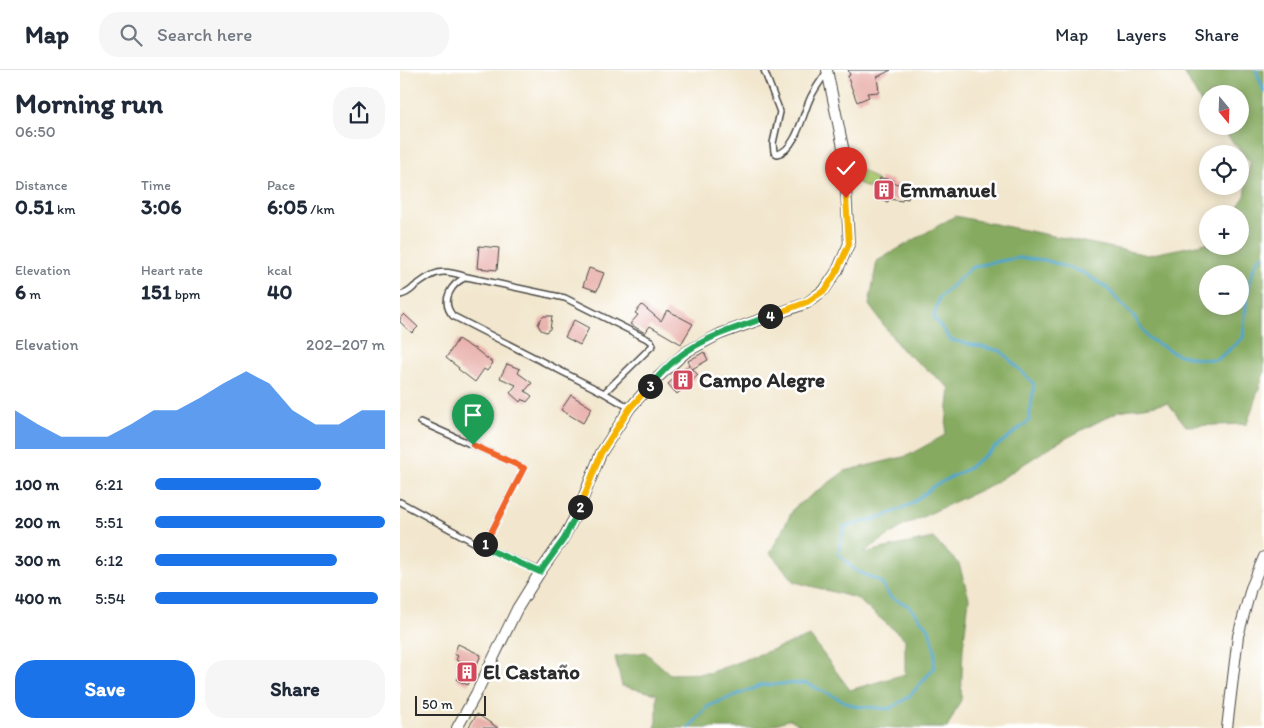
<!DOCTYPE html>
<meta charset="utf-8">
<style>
body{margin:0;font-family:Itim,sans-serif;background:#f6f6f7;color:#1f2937;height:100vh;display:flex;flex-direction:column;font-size:19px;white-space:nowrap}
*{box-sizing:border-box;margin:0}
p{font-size:16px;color:#747a83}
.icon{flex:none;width:28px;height:28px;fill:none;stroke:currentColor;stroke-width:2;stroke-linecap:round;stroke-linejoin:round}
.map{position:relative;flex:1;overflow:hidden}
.details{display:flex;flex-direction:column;background:#fff;width:400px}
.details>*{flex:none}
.needle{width:32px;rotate:161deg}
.buttons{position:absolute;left:799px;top:15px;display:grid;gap:10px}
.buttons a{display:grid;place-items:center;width:50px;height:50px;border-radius:50%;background:#fff;box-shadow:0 2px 12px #0003;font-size:25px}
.scale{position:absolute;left:15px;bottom:12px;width:71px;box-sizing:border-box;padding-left:5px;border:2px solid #2b2b2b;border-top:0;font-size:14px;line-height:18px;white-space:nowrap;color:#2b2b2b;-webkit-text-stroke:4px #fff;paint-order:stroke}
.pin{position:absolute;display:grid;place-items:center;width:42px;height:42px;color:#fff;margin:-51px -21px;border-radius:50% 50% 50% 0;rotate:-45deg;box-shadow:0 0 5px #0007}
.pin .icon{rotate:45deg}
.km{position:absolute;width:25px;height:25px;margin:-12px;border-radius:50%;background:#222;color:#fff;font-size:14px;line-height:25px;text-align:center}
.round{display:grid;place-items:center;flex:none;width:52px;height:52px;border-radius:20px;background:#f6f6f7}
.overview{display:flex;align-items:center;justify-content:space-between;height:85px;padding:0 15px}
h1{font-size:28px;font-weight:700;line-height:38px}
.metrics{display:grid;grid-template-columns:repeat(3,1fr);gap:8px;height:85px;padding:5px 15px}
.metrics div{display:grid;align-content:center}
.metrics b{font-size:21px;font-weight:700}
.metrics small{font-size:14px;font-weight:400}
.metrics p{font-size:14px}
.chart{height:140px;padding:10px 15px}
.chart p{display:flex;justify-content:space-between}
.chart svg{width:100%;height:90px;margin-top:5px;fill:#1a73e8;opacity:.7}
.primary-button{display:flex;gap:10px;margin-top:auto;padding:10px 15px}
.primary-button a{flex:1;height:58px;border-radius:20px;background:#1a73e8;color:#fff;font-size:20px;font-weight:700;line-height:58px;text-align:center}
.primary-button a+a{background:#f6f6f7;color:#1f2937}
ul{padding:0 15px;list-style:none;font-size:16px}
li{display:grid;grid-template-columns:80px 60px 1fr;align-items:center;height:38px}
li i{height:12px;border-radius:6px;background:#1a73e8}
header{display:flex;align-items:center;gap:30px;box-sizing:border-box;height:70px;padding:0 25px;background:#fff;border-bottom:1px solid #e0e1e3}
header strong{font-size:24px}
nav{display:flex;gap:28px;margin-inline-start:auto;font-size:18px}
.search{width:350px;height:45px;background:#f6f6f7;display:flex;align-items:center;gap:12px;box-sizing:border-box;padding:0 18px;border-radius:20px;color:#747a83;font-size:19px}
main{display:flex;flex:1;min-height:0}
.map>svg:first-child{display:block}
</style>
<header>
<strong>Map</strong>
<div class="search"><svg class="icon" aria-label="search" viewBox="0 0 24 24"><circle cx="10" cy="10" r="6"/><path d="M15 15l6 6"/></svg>Search here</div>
<nav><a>Map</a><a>Layers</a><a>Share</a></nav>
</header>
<main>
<section class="details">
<div class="overview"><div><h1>Morning run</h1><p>06:50</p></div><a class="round"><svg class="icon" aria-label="share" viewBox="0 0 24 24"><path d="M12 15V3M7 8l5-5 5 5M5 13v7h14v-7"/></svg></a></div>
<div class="metrics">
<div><p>Distance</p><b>0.51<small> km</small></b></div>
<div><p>Time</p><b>3:06</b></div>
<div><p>Pace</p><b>6:05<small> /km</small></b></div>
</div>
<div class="metrics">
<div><p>Elevation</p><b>6<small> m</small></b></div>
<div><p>Heart rate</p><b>151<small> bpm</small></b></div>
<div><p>kcal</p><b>40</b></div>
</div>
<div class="chart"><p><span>Elevation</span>202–207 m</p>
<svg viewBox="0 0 160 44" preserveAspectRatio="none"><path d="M0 44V25L10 32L20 38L30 38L40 38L50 32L60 25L70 25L80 19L90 12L100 6L110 12L120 25L130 32L140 32L150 25L160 25V44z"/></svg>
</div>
<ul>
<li><b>100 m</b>6:21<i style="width:72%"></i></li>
<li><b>200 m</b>5:51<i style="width:100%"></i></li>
<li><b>300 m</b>6:12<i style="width:79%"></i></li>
<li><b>400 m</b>5:54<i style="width:97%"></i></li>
</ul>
<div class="primary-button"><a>Save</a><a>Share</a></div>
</section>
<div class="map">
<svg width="864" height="658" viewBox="0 0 864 658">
<rect width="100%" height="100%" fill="#fff"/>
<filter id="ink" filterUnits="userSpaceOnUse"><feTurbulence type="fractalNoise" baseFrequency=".02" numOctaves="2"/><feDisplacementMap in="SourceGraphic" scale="10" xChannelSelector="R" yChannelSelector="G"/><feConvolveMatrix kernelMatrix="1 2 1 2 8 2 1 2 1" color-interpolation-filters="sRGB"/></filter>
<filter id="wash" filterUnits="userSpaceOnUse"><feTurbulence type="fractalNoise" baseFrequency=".0096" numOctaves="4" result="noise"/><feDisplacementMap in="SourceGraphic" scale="20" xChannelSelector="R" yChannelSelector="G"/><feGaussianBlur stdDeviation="1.12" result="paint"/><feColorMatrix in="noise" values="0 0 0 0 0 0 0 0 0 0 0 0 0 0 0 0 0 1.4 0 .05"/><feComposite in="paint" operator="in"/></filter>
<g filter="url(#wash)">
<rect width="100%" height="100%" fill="#f2e7ce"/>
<path fill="#a8c66d" stroke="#6a784c" d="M452 93 477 110 475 119 466 117 454 110Z"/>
<path fill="#86ab60" stroke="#586b46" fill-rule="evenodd" d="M783 0H864V303L847 354 786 356 768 333 719 341 655 374 593 414 503 456 462 483 533 468 559 494 569 528 563 578 561 630 547 658H405L390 649 365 658H255L257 652V624L222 616 215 587 245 582 270 604 308 603 410 566 450 620 505 604V569L456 528 395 512 370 483 394 438 445 401 507 386 545 365 550 318 501 279 469 235 477 191 555 146 748 185 807 173 808 176H840V144H833L845 126 850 92 819 56H840V24H808L807 44ZM808 204H840V236H808Z"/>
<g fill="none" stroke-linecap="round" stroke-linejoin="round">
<path stroke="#4ea5cb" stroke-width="3" d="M856 0 864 22
M289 658 308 636 362 615 406 613 454 636 489 639 509 627 534 598 535 581 529 559 509 536 490 527 480 511 456 501 438 484 444 457 485 446 511 434 534 416 567 399 629 351 634 314 601 281 551 270 534 248 539 228 571 198 589 193 618 188 645 190 682 202 706 217 735 248 748 268 776 284 799 289 817 290 843 268C845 248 847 212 856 193 857 190 861 187 864 185"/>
</g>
<g id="blocks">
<path fill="#e9b1ac" d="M448 0H491L477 7 479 22 467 23 469 27 457 32 449 11 448 6 450 5Z
M480 108 493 110 492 113 514 116 513 125 509 124 508 129 503 128 502 131 489 129 488 132 476 129Z
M79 176 99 178 97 200 77 198Z
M189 198 204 203 197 221 183 216Z
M242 235 261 251 267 240 293 254 281 274 250 256 245 263 230 254 238 245 235 243Z
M4 244 18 257 12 263 0 252V248Z
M144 246H152L150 259 146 262 141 260 138 255 140 250Z
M174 250 189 258 180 275 165 267Z
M58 269 74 279V278L93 293 87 301 84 299 75 312 58 299 59 298 46 288Z
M304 282 308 290 292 299 288 291Z
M107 294 120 299 118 303 132 313 125 321 132 326 127 332 122 329 120 332 110 323 116 315 100 308Z
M289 295 298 305 277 324 268 314Z
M171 325 192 338 183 353 161 340Z
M58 574 81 585 68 615 57 610 64 594 56 590 58 586 54 584Z
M77 644 98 658H68Z"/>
</g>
</g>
<g filter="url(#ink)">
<use href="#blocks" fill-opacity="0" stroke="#494743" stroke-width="1"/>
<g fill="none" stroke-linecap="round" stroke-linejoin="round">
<g stroke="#494743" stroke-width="8">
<path id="lane" d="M364 0 380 42 373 73 374 82 377 84C395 81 403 45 409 31 413 21 420 12 426 3
M0 225C6 224 10 221 14 217 36 201 40 198 67 207
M204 323 253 275 251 271 165 228 67 207C51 213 40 231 53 246L204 323 230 338
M21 352 124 398 83 477
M0 432 83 477 140 501"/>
</g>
<g stroke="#494743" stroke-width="12">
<path id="street" d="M57 658 76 624 117 539 140 502 163 469 178 441 201 383 230 338 255 310 286 282 320 264 407 233 425 219 437 201 449 174 444 82 427 0
M827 658 838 566 851 518 864 487"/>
</g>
<use href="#lane" stroke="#fff" stroke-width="5"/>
<use href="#street" stroke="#fff" stroke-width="10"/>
</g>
</g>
<g fill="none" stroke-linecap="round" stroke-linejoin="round" filter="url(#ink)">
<g stroke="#fff" stroke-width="10">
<path id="split-1" d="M73 375 124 398 85 474"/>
</g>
<g stroke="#fff" stroke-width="10">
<path id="split-2" d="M85 474 83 477 140 502 164 469 180 437"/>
</g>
<g stroke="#fff" stroke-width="10">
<path id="split-3" d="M180 437 201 383 230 338 250 316"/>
</g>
<g stroke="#fff" stroke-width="10">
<path id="split-4" d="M250 316C261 303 273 290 287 281 313 264 342 256 370 246"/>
</g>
<g stroke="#fff" stroke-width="10">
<path id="split-5" d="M370 246 407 232 425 220 437 201 449 174 446 128"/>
</g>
<use href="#split-1" stroke="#f0652b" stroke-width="6"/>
<use href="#split-2" stroke="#22a559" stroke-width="6"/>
<use href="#split-3" stroke="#f5b400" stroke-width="6"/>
<use href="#split-4" stroke="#22a559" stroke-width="6"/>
<use href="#split-5" stroke="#f5b400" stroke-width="6"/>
</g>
<defs>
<g id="building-square" transform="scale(1.125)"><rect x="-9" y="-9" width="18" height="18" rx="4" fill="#d1495b" stroke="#fff"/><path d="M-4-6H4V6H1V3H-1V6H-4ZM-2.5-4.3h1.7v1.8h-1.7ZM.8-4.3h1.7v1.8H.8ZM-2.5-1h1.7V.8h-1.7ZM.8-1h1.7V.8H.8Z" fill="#fff"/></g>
</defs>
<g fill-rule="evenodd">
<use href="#building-square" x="484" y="120"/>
<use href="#building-square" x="283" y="310"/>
<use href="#building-square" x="67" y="602"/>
</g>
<g text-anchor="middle" stroke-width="5" stroke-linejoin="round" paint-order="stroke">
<g font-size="21" font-weight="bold" fill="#2b2b2b" stroke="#fff" text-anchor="start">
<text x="500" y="127">Emmanuel</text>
<text x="299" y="317">Campo Alegre</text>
<text x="83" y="609">El Castaño</text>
</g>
</g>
</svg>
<div class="buttons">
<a><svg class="needle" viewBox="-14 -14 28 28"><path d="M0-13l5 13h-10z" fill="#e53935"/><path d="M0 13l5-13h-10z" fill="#747a83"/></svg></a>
<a><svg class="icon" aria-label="locate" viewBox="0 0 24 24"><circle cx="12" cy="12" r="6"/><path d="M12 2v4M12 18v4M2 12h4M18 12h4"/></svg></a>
<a>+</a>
<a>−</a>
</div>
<div class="scale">50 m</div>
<div class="pin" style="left:73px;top:375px;background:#1e9e55"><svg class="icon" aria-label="arrive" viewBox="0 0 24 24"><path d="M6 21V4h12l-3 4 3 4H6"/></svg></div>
<div class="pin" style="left:446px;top:128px;background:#d93025"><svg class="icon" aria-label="check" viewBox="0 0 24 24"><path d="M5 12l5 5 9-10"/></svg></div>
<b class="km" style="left:85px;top:474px">1</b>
<b class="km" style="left:180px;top:437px">2</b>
<b class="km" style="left:250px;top:316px">3</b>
<b class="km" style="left:370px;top:246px">4</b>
</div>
</main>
